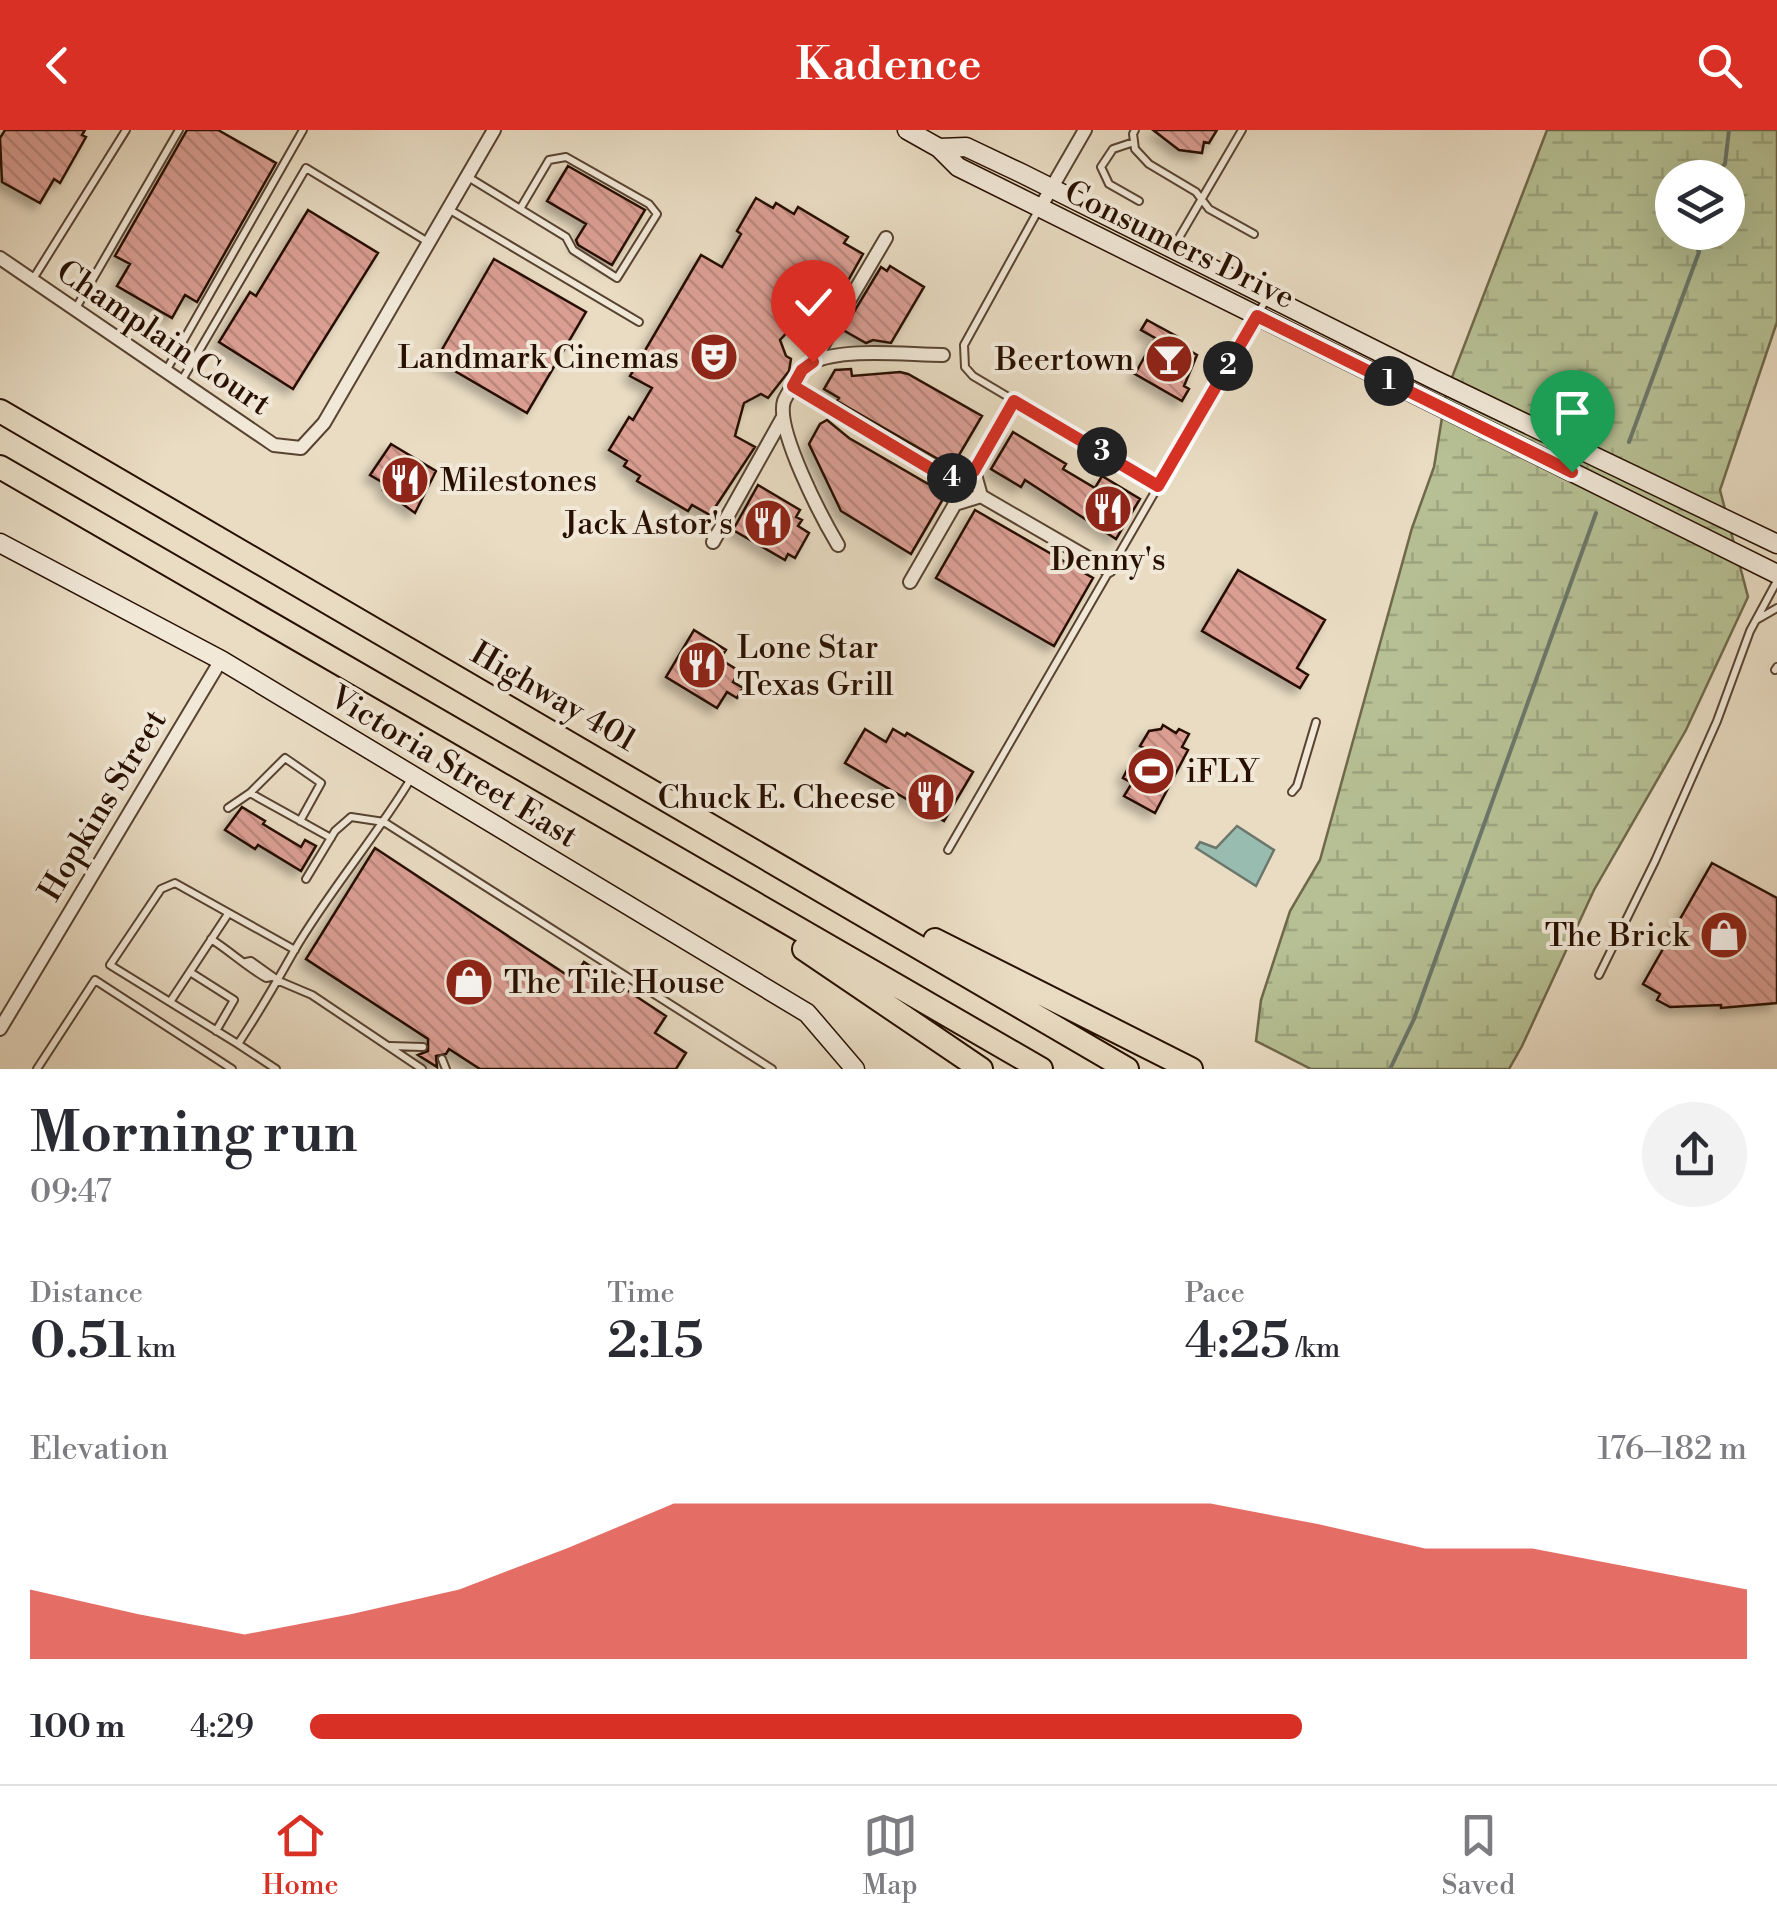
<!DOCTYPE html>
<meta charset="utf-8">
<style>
body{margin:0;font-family:"Libre Bodoni",serif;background:#f2f2f3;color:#2b2b33;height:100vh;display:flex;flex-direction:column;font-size:38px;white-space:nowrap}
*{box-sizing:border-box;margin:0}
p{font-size:32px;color:#7c7c81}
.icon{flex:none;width:55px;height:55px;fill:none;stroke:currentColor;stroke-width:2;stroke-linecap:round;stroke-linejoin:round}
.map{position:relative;height:939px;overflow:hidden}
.panel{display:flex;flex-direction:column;background:#fff;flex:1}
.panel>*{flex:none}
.buttons{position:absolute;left:1655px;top:30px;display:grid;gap:20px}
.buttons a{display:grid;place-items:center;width:90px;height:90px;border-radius:50%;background:#fff;box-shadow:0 10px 40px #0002;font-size:50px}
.pin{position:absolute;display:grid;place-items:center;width:85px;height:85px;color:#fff;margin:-102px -42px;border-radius:50% 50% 50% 0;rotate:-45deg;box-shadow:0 0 10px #0007}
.pin .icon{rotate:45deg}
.km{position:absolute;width:50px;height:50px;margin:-25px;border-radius:50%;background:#222;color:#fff;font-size:28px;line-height:50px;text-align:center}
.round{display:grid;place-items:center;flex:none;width:105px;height:105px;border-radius:52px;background:#f2f2f3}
.summary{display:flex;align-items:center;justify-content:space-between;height:170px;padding:0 30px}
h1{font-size:55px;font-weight:600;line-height:75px}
.stats{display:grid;grid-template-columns:repeat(3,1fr);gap:15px;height:170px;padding:10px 30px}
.stats div{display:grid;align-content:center}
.stats b{font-size:50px;font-weight:600}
.stats small{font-size:28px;font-weight:400}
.stats p{font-size:28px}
.chart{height:280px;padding:20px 30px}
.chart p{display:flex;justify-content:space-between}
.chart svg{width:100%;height:180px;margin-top:10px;fill:#d93025;opacity:.7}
ul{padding:0 30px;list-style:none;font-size:32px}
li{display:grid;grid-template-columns:160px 120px 1fr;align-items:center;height:75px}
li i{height:25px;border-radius:12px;background:#d93025}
header{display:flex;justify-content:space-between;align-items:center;height:130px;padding:0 30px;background:#d93025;color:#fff;font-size:45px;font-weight:600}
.tabs{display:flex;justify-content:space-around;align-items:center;height:140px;border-top:2px solid #e1e1e2;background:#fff;font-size:28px;color:#7c7c81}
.tabs a{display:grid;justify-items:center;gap:5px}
.tabs .selected{color:#d93025}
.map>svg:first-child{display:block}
</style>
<header><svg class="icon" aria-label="back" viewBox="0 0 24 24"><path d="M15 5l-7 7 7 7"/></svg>Kadence<svg class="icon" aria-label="search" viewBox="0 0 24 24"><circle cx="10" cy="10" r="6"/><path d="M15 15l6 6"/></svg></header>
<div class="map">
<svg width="1777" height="939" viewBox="0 0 1777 939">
<defs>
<pattern id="wetland-marsh" width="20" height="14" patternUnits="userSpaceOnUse" patternTransform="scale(2.5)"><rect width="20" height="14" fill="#b6c094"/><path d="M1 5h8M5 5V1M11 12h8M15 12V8" fill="none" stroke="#9ca47e"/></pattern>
<pattern id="building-back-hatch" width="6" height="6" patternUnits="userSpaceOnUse" patternTransform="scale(2.5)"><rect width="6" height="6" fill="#da9e93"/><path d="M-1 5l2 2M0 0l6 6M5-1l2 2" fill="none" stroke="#bb877d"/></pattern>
<filter id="shadow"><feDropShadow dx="-6" dy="6" stdDeviation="5" flood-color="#0004"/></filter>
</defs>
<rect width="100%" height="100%" fill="#e9dcc3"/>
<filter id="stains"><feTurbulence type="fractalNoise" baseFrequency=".002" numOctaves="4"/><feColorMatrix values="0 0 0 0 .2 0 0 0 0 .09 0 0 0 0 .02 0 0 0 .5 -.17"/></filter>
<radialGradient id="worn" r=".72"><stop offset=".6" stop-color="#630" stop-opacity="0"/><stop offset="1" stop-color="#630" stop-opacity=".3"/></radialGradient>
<path fill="url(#wetland-marsh)" stroke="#6f684a" stroke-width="2.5" fill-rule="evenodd" d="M1547 0H1777V192L1720 360 1748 467 1686 600 1594 760 1522 916 1509 939H1311L1256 911 1261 870 1290 781 1320 730 1412 398 1434 337 1446 263ZM1672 48H1728V102H1672Z"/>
<path fill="#98bcb0" stroke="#6b776a" stroke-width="2.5" d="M1237 696 1274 720 1256 756 1196 718 1200 712 1216 718Z"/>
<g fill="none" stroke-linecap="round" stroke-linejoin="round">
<path stroke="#6b776a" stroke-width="4" d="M1711 48 1725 34 1729 0
M1629 312 1699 122 1689 102
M1390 939 1414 889 1596 383"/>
</g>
<path fill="url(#building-back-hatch)" stroke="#281000" stroke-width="2.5" filter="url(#shadow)" d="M5 0H85L82 5 86 7 60 53 54 49 40 73 2 52 0 8Z
M187 0H218L276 33 197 172 185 165 172 188 117 156 130 134 115 126Z
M1153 0H1217L1209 13 1204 12 1202 23 1179 20Z
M568 36 645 80 612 135 578 115 576 110 586 94 547 71Z
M756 68 773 78 776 73 794 84 798 77 848 107 844 113 863 124 823 195 804 184 780 210 786 226 791 229 789 241 768 268 761 264 744 273 735 306 755 317 710 385 692 375 688 381 637 351 640 346 624 336 627 331 609 320 629 287 633 290 652 258 630 246 701 125 722 137 741 104 737 101Z
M308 80 378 123 293 259 219 212 250 162 256 166Z
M494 129 586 182 527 283 436 230Z
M890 136 924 157 891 213 873 210 866 213 843 200 881 137 887 141Z
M1147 190 1178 207 1175 212 1197 225 1184 256 1189 259 1182 271 1135 244 1155 208 1141 200Z
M851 239 852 246 900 242 908 244 982 286 952 337 837 271 839 268 824 259 835 240Z
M827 290 849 308 935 358 943 369 911 424 841 381 809 314 820 294Z
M1013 302 1066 334 1063 339 1095 358 1102 346 1140 369 1116 409 1025 350 1021 357 991 339Z
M391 314 436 341 415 383 383 360 387 355 370 345Z
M758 355 800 380 796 387 802 390 798 396 809 403 795 428 788 424 785 430 733 400Z
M975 380 1093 448 1054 516 936 448Z
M1238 440 1325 490 1297 538 1308 545 1300 558 1202 501Z
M694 500 726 520 720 529 739 541 733 552 743 558 737 568 727 562 717 578 666 547Z
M1163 595 1176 603 1179 599 1189 604 1182 617 1188 620 1155 683 1124 666 1132 653 1123 648 1130 634H1137L1146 619 1140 616 1149 601 1161 599Z
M865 599 886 612 893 599 905 606 907 603 973 642 944 691 845 633Z
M242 677 265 691 263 694 301 717 305 710 316 716 301 741 258 715 255 719 225 700Z
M375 718 573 849 584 832 666 886 655 903 686 923 676 939H480L449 919 446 924 436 926 437 937 418 925 428 921V909L306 829Z
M1712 733 1777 768V873L1721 878V875L1670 877 1657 870 1660 864 1643 854Z"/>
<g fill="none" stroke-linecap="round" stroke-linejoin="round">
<g stroke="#584331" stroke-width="10">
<path id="lane" d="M1135 0 1133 4 1135 19 1149 34 1196 62 1209 79 1254 104
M1134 12 1113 19 1101 37 1109 54 1139 71
M468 47 566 107 573 120 617 148 657 84 649 74 566 27 549 30 520 79
M1039 79 964 215 965 237 973 246 1158 356
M450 80 639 192
M1173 118 1242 0
M33 149 126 0
M76 178 179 0
M166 241 303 0
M182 250 306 38 428 112
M1758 489 1777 478
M1775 540 1777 537
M1292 662 1297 656 1316 592
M228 678 250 663
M300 691 321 653 285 628 250 663 331 708
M948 720 1267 168
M306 749 335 701 351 687 384 692 772 939
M211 809C231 822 247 837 266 848L271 847
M246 832 251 831 279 851 312 865 422 939
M190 842 234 870 216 901
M1599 845 1655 731 1717 591 1750 501 1777 451
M170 872 228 784
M238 914 110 835 161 759 175 753 295 820
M390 916 423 917
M442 929 446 939
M37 939 95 850 232 939
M276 939 238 914C258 884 276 853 294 821 329 761 376 707 412 647"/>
</g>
<g stroke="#584331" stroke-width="16">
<path id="street" d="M1040 78 1085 0
M0 128 274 315 301 318 324 293 494 0
M813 232 886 108
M793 256 948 349
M974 341 1015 271
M981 366 1109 440
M713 412 783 287
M838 415C822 388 775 299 784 271 787 264 792 257 796 250 800 243 804 237 811 233 842 217 907 225 943 225
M910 452 955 374 981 366 974 341 948 349 955 374
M0 899 221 530"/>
</g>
<g stroke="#281000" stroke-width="21">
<path id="secondary" d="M907 0 939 18 958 37 1777 444
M939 18 966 17 1021 43 1433 249 1777 414
M0 413 221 530 807 883 855 939"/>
</g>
<g stroke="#281000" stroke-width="26">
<path id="highway" d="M0 281 1127 939
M0 337 1041 939
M935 810 1191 939
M804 819 981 939"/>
</g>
<use href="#lane" stroke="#f1e8d8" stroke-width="6"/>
<use href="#street" stroke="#f1e8d8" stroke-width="12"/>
<use href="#secondary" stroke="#f1e8d8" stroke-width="18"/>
<use href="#highway" stroke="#e9dcc3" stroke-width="22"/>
</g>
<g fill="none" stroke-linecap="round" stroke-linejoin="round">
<g stroke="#fff" stroke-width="20">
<path id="route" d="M813 232 802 240 793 256 948 349 974 341 1014 271 1158 356 1257 186 1572 342"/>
</g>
<use href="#route" stroke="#d93025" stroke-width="12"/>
</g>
<defs>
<g id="theatre-disc" transform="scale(2.5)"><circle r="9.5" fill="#8f2418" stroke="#f1e8d8"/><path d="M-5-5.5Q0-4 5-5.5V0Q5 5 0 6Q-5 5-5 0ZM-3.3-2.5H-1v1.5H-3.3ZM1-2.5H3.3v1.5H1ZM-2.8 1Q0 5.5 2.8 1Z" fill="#fff"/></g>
<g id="bar-disc" transform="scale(2.5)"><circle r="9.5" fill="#8f2418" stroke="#f1e8d8"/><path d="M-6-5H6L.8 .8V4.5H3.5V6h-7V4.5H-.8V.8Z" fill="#fff"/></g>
<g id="restaurant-disc" transform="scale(2.5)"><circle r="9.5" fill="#8f2418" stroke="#f1e8d8"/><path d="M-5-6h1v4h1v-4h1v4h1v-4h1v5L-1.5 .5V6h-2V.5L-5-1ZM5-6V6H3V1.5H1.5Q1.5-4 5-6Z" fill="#fff"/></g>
<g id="stadium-disc" transform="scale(2.5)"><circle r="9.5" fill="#8f2418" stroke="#f1e8d8"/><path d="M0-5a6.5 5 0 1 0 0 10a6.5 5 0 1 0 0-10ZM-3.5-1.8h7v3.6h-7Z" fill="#fff"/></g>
<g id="shop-disc" transform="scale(2.5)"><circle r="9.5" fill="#8f2418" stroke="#f1e8d8"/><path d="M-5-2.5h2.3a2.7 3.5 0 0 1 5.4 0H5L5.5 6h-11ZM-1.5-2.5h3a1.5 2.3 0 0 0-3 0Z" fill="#fff"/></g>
</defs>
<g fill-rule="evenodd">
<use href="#theatre-disc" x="714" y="227"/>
<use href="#bar-disc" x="1169" y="229"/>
<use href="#restaurant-disc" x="405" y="350"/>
<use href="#restaurant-disc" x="1108" y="379"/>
<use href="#restaurant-disc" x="768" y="393"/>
<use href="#restaurant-disc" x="702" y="535"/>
<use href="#stadium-disc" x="1151" y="641"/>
<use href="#restaurant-disc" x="931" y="667"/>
<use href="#shop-disc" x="1724" y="805"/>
<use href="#shop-disc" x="469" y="852"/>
</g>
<g text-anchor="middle" stroke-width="8" stroke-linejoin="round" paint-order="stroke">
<g font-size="32" fill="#281000" stroke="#f1e8d8">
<text transform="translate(1180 114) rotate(26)" y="11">Consumers Drive</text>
<text transform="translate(164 207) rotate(34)" y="11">Champlain Court</text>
<text transform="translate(554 566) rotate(30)" y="11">Highway 401</text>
<text transform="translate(454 636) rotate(31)" y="11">Victoria Street East</text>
<text transform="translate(102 675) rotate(-59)" y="11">Hopkins Street</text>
</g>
<g font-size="32" fill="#281000" stroke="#f1e8d8" text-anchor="end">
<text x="679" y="238">Landmark Cinemas</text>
<text x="1134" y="240">Beertown</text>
<text x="440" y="361" text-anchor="start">Milestones</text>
<text x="733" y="404">Jack Astor's</text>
<text x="1108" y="440" text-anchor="middle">Denny's</text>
<text x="737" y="528" text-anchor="start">Lone Star<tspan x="737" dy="37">Texas Grill</tspan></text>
<text x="1186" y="652" text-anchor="start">iFLY</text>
<text x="896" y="678">Chuck E. Cheese</text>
<text x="1689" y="816">The Brick</text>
<text x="504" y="863" text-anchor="start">The Tile House</text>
</g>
</g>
<rect width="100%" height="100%" filter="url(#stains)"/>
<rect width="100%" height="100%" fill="url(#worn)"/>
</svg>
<div class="buttons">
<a><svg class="icon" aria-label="layers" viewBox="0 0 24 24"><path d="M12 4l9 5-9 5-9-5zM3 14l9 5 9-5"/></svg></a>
</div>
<div class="pin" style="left:1572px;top:342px;background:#1e9e55"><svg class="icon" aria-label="arrive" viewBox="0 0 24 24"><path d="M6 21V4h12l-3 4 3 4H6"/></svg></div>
<div class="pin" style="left:813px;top:232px;background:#d93025"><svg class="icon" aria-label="check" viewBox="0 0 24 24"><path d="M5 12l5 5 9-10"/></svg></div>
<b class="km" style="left:1389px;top:251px">1</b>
<b class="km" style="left:1228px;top:236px">2</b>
<b class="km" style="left:1102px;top:322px">3</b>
<b class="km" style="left:952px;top:348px">4</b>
</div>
<section class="panel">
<div class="summary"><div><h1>Morning run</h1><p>09:47</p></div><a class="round"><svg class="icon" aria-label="share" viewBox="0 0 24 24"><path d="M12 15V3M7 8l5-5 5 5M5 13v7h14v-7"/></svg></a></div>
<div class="stats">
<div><p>Distance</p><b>0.51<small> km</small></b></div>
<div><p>Time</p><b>2:15</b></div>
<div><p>Pace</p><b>4:25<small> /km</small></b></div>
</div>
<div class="chart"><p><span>Elevation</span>176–182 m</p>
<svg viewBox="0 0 160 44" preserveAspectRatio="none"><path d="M0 44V27L10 33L20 38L30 33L40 27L50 17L60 6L70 6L80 6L90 6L100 6L110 6L120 11L130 17L140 17L150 22L160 27V44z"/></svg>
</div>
<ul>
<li><b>100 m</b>4:29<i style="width:69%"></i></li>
</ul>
</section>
<nav class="tabs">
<a class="selected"><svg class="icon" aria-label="home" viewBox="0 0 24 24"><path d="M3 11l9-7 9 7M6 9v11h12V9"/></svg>Home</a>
<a><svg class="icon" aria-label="map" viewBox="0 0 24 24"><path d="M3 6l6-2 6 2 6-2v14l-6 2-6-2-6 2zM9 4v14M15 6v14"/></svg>Map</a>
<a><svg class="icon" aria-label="saved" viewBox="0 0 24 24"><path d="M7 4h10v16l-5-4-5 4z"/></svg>Saved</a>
</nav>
